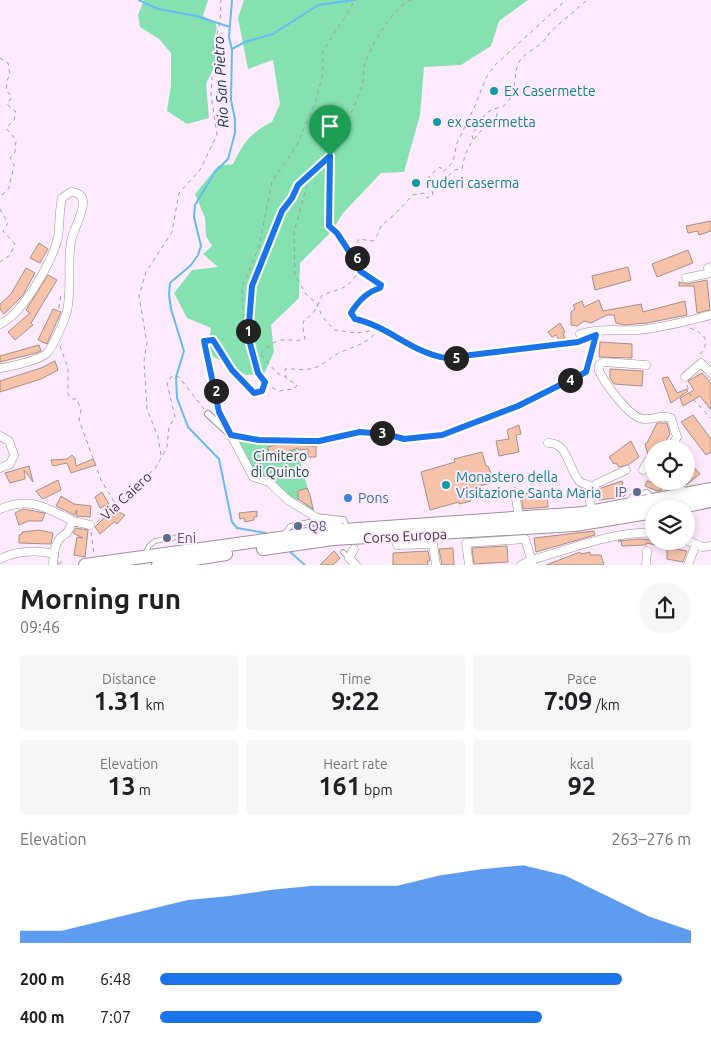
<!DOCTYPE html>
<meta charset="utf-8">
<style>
body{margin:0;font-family:Ubuntu,sans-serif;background:#f6f6f6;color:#202124;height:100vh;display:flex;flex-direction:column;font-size:19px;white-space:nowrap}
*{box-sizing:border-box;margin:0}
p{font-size:16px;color:#757577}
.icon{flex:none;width:28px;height:28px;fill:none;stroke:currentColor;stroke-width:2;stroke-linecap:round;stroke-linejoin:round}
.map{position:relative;height:565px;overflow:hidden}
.details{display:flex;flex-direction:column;background:#fff;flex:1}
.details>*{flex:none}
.controls{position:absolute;left:645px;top:440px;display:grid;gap:10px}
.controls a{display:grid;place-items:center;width:50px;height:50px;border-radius:50%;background:#fff;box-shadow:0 2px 8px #0003;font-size:25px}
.pin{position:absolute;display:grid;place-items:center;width:42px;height:42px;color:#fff;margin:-51px -21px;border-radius:50% 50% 50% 0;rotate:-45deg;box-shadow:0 0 5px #0007}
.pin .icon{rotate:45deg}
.km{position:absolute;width:25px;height:25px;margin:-12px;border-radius:50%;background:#222;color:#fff;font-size:14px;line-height:25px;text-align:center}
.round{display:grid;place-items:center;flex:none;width:52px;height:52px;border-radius:26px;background:#f6f6f6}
.headline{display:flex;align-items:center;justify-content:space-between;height:85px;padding:0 20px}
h1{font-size:28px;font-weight:600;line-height:38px}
.metrics{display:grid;grid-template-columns:repeat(3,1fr);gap:8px;height:85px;padding:5px 20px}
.metrics div{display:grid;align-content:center;border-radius:5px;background:#f6f6f6;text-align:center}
.metrics b{font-size:25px;font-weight:600}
.metrics small{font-size:14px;font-weight:400}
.metrics p{font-size:14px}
.chart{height:140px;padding:10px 20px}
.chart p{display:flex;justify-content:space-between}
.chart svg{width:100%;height:90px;margin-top:5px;fill:#1a73e8;opacity:.7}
ul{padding:0 20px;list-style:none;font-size:16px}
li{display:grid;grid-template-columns:80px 60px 1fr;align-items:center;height:38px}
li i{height:12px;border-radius:6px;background:#1a73e8}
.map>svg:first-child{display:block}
</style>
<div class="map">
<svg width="711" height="565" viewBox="0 0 711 565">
<rect width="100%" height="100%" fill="#fdebfd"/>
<path fill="#85e1b0" d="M144 0H208L203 16 215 22 217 28 214 39 216 63 206 84 209 118 187 124 167 111 171 85V53L159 39 140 27 138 15Z
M244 0H528L499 21 491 46 461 65 424 67 420 115 404 172 381 173 343 213 332 231 300 263 299 298 271 325 274 352 264 374 246 375 207 353 211 328 187 318 174 293 192 270 218 267 203 254 212 246 206 236 205 218 195 194 218 166 233 164C244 142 250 133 272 122L280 104 273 60 248 69 238 18Z
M238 439 263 445 295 444 315 513 299 500 292 502 256 476 236 440Z"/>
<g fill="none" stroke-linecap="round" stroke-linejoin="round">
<path stroke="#66bbf3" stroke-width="2" d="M139 0 158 9 196 16 230 27
M232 0 229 37 232 50 231 100 235 119V133L228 159 215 172 195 205 194 217 201 246 198 255 191 265 170 283 169 295 171 309 184 351 176 377 177 398 188 427 219 459 232 522 237 528 266 533
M232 49 245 42 273 34 318 5 355 0
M289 551 305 565"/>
</g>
<path fill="#f6c2a9" stroke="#a79086" d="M711 221V231L699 235 698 231 688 233 686 226Z
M39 243 48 249 40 263 30 258Z
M688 250 693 263 657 277 652 264Z
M628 267 631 280 595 290 592 276Z
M26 268 35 273 23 295 4 314 0 309V304L11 294Z
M48 275 57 280 31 323 33 325 15 340 8 332 30 313 26 310Z
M707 280 710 310 697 313 694 286H679V282L687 284Z
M599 300 603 311 641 304 643 312 685 301 687 315 647 323 624 325 616 323 614 315H607L591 323 584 321 577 326 571 325V312L575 309 573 305 582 301 584 307Z
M53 309 61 312 47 344 38 340Z
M560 323 565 332 563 333 565 338 559 340 556 335 552 337 548 332Z
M600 342 632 344V358L599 357Z
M39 345 41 351 36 353 0 362V356Z
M55 361 58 370 41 379 0 392V381L41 368Z
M610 369 643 371 642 386 614 384 610 378Z
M702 373 711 383V410L700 396 683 406 680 398 694 390 688 381Z
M668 377 677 393 687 389 688 391 671 403 662 378Z
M693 415 711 439V452L706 455 681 422Z
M657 423H667L670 434 661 449H654V455H648L645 444 647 443Z
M519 425 521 434 516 435 519 452 499 456 496 441 509 439 507 430Z
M631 441 639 457 628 465 619 467 616 463 614 464 609 457Z
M276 445 316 446V457H308V449L299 450 298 448 282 454 280 452 269 454 268 447Z
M482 452 486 466H488L495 482 476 487 477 493 469 495 471 501 459 504V502L430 510 421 472 455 462 454 459Z
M72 455 75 458 76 466 93 459 96 465 71 473 67 463 53 466 52 464 51 460 67 459Z
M686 458 700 474 686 485Z
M29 466 33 482 24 470 25 479 10 483 5 473Z
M58 480 61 490 43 499 39 495 36 491Z
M622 481 625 495 623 497 599 500 601 488Z
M647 481 655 483H671L670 487 660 484 662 490 657 491 645 486Z
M307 488 310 495 313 509 298 499V491Z
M102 492 109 504 100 508 95 497Z
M547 492 548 507 523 509 521 494Z
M61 496 74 504 91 506 90 517 76 516 77 510 74 515 56 506Z
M23 509 45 513 42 521H28L19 525 15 513Z
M113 509 125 515 117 524 114 522 100 534 95 527Z
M257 511V517H254V520L245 522 244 518 240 519 239 513Z
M76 528 88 530 85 557 74 555 77 537 83 538 73 533Z
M39 530 53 533 51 544 19 543V535L22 534V532Z
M594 531 595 535 536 552 534 538Z
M639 539 673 541 671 548 687 551 683 562 667 559V547L646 543V545L622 546 621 541H618Z
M507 546 508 562 474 564 472 548Z
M453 548 454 565H442L439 549Z
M334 551 340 558 333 565H320Z
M428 551 430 561H427L428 565H393V553Z
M580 552 581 554 590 552V555H601L604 565H546Z"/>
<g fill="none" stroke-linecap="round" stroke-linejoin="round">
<path stroke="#d7c7d7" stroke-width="8" stroke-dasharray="8 4" stroke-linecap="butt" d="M50 554 55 557 59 565"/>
<g stroke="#9f8e9f" stroke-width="5.5">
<path id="service" d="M628 502 633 495 647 492 652 497
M316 516 344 519 347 528
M285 533 290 526 313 521 321 530
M343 552 349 558
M145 554 149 546 155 541 183 536 191 540 195 548"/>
</g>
<g stroke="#9f8e9f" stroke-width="8">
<path id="pedestrian" d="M208 414 231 435 259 440 319 441 360 432 386 434"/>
</g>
<g stroke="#9f8e9f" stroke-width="9">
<path id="minor" d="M708 268 711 267
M686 278 711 273
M0 324C23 314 53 260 58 237 60 224 59 210 62 198L71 192C97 194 73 226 71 242 67 264 72 289 67 311 65 319 53 347 47 353 40 360 10 367 0 368
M580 334C599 328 619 331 638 330 663 328 687 321 711 315
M646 365 604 362 599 365V371C605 383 630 419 644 419 654 420 661 414 671 418L677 437 670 449
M685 377 701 363 711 373
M231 435 253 477 269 482 288 500 322 521H339
M0 436 9 441 14 455 10 464 0 468
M548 443C568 442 568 468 579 481 583 485 586 483 590 486L589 497 592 511
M643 470 648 461H654
M676 481 684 495
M515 492 519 518
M593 493 596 484 626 470
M0 509C31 496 46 508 73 521L67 533C55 539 54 550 53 565
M73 521 90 525
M686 540 702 547 711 546
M397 545 433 544 436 565
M354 549 349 558 356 565
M0 559C16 551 31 550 49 553
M469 565 466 543 525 539 533 565
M521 565 531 560C571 549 612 531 654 533
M646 565 647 551
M688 565 696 544"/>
</g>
<g stroke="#9f8e9f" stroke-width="14">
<path id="primary" d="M671 509 711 501
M263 549 333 539 575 525 654 512
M85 565 330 531 584 513 711 489
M158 565 226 554"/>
</g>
<path stroke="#a79aa7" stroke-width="1" stroke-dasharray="4 4" stroke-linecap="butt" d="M0 58 8 63 10 75 7 80 6 90 12 97 7 104 16 112 14 120 6 128 16 140 15 152 10 158 14 165C13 173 10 181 9 188L0 197
M474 139 487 124 496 119 498 109
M330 156C340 134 353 112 361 89 364 82 363 74 364 67 368 50 395 3 412 0
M315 171 307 185 294 232 295 274 305 293 317 304 322 316 334 330 357 333 376 330 379 326
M430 186 435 182 441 184 454 170 462 169 465 155 473 139 472 136C477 126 482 113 494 109 499 107 503 108 507 103 517 91 513 75 519 62 525 51 544 46 550 32L587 0
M0 209 8 223 3 231 15 244 10 255 0 262
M358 258 360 271 381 285 380 288C367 292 358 301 351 313L355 319 379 326 388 333 433 356 446 358 579 341
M59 308 61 295
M690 328C706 334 711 341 699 356
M247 333 243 314 242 287 259 247 272 181 296 147 316 101 323 72V51L352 6 353 0
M60 346 68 368V394L72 399H77L81 410 79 420 101 480 115 503
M261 355 277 373 285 377
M255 359C264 352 268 343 281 340 289 339 297 342 305 339 299 312 307 324 315 310 318 305 320 300 322 295 342 288 347 290 359 271
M265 384 279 391 294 389 297 385 286 378 285 369C293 368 301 371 309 369 321 368 329 358 339 353 354 346 369 344 378 329
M687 385 691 397 711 418
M223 419 205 341 213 340 231 370 254 393 262 391 265 381 258 373 247 336 252 286 282 211 292 198 298 185 330 156 329 226 337 233 351 256 358 258 361 253 357 242 359 239 373 241 378 234 381 226 395 214 413 195 424 193 427 198 433 195 429 176 440 167 443 172 453 162 457 143 474 108 486 78 494 66 566 0
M392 435C443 450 540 396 586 372L595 338
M161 455 158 437 147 409 144 361 147 343 139 296 146 272 172 232 179 193 200 170 217 135 211 95 212 77 217 69 214 47 220 22 221 0
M97 522 115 504 135 491 142 479 155 469 167 447 169 427 175 417 167 383 172 376 179 377 204 409
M91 532 94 555"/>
<use href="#service" stroke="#fff" stroke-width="4"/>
<use href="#pedestrian" stroke="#fff" stroke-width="6"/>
<use href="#minor" stroke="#fff" stroke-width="8"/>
<use href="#primary" stroke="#fff" stroke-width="12"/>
</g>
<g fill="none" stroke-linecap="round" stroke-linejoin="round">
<g stroke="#fff" stroke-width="10">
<path id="route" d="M330 156 329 226 337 233 352 256 358 258 360 271 381 285 380 288C367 292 358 301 351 313L355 319C388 326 412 353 446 358L578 342 596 335 586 372 518 406 442 435 404 439 386 434 360 432 319 441H308L259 440 231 435 219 412 204 341 213 340 232 370 254 393 262 391 265 382 258 373 248 336 252 286 282 211 292 198 298 185Z"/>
</g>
<use href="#route" stroke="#1a73e8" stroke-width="6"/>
</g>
<g fill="#0f9aa8" stroke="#fdebfd" stroke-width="2">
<circle cx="494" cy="91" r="5"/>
<circle cx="437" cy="122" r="5"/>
<circle cx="416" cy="183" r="5"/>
<circle cx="446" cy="485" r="5"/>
</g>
<g fill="#5c6f8a" stroke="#fdebfd" stroke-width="2">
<circle cx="637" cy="492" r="5"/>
<circle cx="298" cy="526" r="5"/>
<circle cx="167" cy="538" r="5"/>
</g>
<circle fill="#3f7fe0" stroke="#fdebfd" stroke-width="2" cx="348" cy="498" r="5"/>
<g text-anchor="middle" stroke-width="4" stroke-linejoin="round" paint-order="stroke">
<g font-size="14" fill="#0d838f" stroke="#fdebfd" text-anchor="start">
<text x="504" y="96">Ex Casermette</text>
<text x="447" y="127">ex casermetta</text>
<text x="426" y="188">ruderi caserma</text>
<text x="456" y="482">Monastero della<tspan x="456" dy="16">Visitazione Santa Maria</tspan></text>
</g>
<g font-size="14" fill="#0f593a" stroke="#fdebfd">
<text x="280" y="461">Cimitero<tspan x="280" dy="16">di Quinto</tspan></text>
</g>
<g font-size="14" fill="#4e5e75" stroke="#fdebfd" text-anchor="start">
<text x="627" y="497" text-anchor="end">IP</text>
<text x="308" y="531">Q8</text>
<text x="177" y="543">Eni</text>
</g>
<g font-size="14" fill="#413941" stroke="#fdebfd">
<text transform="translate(126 496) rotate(-43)" y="5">Via Caiero</text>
<text transform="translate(405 536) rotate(-3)" y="5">Corso Europa</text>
</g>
<g font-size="14" fill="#366cbe" stroke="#fdebfd" text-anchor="start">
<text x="358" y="503">Pons</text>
</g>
<g font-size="15" font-style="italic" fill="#10354b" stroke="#fdebfd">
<text transform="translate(221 82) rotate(-93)" y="5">Rio San Pietro</text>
</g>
</g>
</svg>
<div class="controls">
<a><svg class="icon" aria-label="locate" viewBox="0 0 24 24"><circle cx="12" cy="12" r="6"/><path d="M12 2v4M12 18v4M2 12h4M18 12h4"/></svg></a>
<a><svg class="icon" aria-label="layers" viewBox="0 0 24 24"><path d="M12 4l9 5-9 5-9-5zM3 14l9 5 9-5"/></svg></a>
</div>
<div class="pin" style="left:330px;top:156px;background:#1e9e55"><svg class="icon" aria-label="arrive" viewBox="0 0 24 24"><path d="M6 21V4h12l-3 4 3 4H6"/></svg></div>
<b class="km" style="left:248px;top:331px">1</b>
<b class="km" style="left:216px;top:391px">2</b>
<b class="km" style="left:382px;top:433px">3</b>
<b class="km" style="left:570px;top:380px">4</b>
<b class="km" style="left:456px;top:358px">5</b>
<b class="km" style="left:357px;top:258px">6</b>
</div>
<section class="details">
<div class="headline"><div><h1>Morning run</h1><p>09:46</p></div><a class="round"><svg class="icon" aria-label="share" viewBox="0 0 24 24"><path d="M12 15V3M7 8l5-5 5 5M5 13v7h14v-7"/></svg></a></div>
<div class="metrics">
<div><p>Distance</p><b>1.31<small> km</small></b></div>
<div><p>Time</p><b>9:22</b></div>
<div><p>Pace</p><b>7:09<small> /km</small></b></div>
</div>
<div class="metrics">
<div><p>Elevation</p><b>13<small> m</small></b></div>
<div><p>Heart rate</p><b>161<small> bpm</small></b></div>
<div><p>kcal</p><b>92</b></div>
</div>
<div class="chart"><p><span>Elevation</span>263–276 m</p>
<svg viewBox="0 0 160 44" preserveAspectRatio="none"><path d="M0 44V38L10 38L20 33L30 28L40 23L50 21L60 18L70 16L80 16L90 16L100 11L110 8L120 6L130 11L140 21L150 31L160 38V44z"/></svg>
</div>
<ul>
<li><b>200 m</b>6:48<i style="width:87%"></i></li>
<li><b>400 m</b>7:07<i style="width:72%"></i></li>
</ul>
</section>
